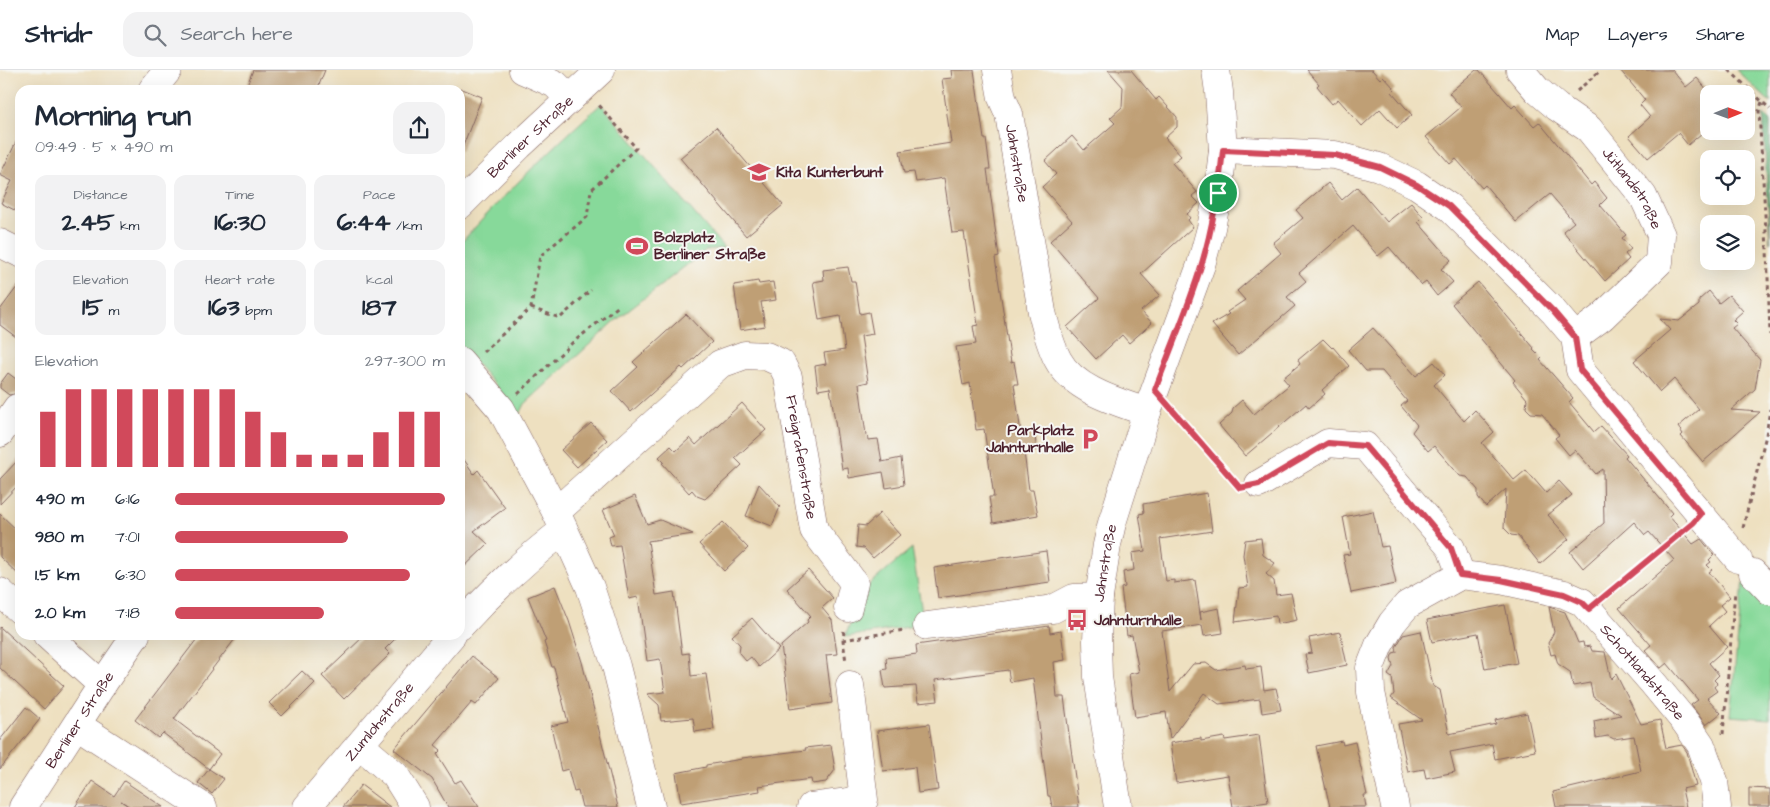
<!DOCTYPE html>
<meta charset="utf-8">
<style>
body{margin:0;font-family:"Architects Daughter",sans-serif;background:#f2f2f3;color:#1f2937;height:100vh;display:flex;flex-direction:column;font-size:19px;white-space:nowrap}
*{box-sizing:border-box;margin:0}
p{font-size:16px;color:#747a83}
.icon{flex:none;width:28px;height:28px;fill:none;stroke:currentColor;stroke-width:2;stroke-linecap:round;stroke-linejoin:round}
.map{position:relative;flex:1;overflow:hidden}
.sheet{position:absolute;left:15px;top:15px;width:450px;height:555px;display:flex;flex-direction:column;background:#fff;border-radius:15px;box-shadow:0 5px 20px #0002}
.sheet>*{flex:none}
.needle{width:32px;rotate:89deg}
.fabs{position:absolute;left:1700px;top:15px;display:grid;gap:10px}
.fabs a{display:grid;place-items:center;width:55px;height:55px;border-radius:10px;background:#fff;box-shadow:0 5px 20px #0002;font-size:25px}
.pin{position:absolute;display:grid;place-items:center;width:42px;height:42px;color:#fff;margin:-21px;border:2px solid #fff;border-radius:50%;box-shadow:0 1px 5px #0007}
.round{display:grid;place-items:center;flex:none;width:52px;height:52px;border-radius:15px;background:#f2f2f3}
.summary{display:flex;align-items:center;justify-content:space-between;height:85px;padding:0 20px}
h1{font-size:28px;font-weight:700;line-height:38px}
.stats{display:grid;grid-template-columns:repeat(3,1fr);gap:8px;height:85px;padding:5px 20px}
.stats div{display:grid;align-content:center;border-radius:12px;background:#f2f2f3;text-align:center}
.stats b{font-size:25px;font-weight:700}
.stats small{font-size:14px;font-weight:400}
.stats p{font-size:14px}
.chart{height:140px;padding:10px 20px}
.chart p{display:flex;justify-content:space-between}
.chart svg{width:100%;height:90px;margin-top:5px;stroke:#d1495b;stroke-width:6}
ul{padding:0 20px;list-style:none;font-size:16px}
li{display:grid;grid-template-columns:80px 60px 1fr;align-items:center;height:38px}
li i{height:12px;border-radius:6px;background:#d1495b}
header{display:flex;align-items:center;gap:30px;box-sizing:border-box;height:70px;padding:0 25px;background:#fff;border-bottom:1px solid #e0e1e3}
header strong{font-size:24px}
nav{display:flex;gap:28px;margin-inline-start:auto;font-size:18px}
.search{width:350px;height:45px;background:#f2f2f3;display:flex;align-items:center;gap:12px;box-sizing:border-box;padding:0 18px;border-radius:15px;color:#747a83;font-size:19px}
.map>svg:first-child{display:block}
</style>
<header>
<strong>Stridr</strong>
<div class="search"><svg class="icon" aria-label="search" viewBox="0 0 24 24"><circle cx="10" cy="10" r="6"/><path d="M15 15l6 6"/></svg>Search here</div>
<nav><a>Map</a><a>Layers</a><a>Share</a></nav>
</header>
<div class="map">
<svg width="1770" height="737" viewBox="0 0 1770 737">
<rect width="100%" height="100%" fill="#f6f6f2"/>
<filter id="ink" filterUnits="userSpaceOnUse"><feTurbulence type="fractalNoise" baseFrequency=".02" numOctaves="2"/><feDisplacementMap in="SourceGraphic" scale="10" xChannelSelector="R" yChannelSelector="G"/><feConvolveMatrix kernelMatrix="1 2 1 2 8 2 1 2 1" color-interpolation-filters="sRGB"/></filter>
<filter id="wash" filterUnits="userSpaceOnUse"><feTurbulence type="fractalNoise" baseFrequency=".0096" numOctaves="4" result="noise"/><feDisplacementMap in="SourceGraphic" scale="20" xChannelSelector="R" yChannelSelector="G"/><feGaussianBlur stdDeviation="1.12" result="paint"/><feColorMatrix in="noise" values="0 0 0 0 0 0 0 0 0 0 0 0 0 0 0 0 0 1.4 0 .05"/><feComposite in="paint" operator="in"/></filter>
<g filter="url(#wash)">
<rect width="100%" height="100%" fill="#eee0c0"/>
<path fill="#87d99a" stroke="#687c62" d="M1736 0H1770V32Z
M601 34 724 178 706 180 614 252 525 334 520 344 460 275V174C504 124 552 78 601 34Z
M912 478 922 542 916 547 915 556 845 567 863 520Z
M1743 513 1770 536V649L1730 646Z"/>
<path fill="#6db982" stroke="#5c6c56" d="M1763 44 1770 49V173Z"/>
<g id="blocks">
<path fill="#bf9f74" d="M253 0H325L317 20H245Z
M951 0H974L984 69H986L990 99H987L999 187 995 188 1011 293 1014 292 1018 314H1014L1021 363 1034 361 1037 380 1024 382 1029 420H1033L1038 445 993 453 989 427H994L984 359 976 360 970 313 963 315 956 277 976 274 973 256 978 255 964 162 952 163 944 108 916 112 914 102 904 103 900 81 951 73 942 9 952 8Z
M1108 0H1131L1156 30 1159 27 1177 47V57L1165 68 1181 86 1172 93 1197 122 1192 126 1199 133 1187 144 1190 148 1188 150 1193 157 1141 204 1160 225 1141 241 1152 253 1129 273 1122 265 1096 289 1067 257 1099 228 1050 171 1072 151 1042 117 1056 104 1045 91 1072 66 1084 80 1115 53 1110 48 1122 37 1123 17Z
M1307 0H1372L1380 9 1383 6 1395 19 1392 22 1412 45 1397 58 1380 39 1362 56 1338 29 1332 34 1317 16 1319 14Z
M1476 0H1479L1512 38 1515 35 1534 56 1539 52 1591 115 1594 112 1607 128 1600 135 1626 165 1622 168 1631 179 1625 184 1629 189 1605 211 1563 161 1574 152 1550 124 1516 152 1485 115 1482 118 1456 89 1450 94 1426 67 1461 37 1449 23Z
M1620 0H1672L1686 17 1697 8 1709 22V57L1688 75 1678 63 1648 88 1629 66 1650 47 1640 35 1645 30Z
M460 18 482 27 461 81H460Z
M716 57 783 135 746 166 680 88Z
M20 64V143L1 133 12 111 0 105Z
M1328 113 1342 130 1357 117 1387 152 1411 133 1423 147 1418 152 1451 190 1441 199 1453 212 1437 226 1426 212 1422 215 1389 177 1378 186 1353 156 1299 203 1306 211 1287 227 1295 236 1238 285 1212 254 1229 244 1227 242 1245 230 1237 221 1281 183 1273 173 1303 148 1296 140Z
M848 197 851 211H855L860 244 869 242 873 264 861 266 868 312 859 314 866 365 867 364 868 370 878 369 882 392 901 388 904 415 886 418 883 402 849 408 848 398 842 399 830 318 818 320 815 296 826 294 824 283 845 280 840 246 819 250 813 212 824 210 823 200Z
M758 211 759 214 773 212 776 230 761 232 765 256 740 260 734 215Z
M1478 212 1534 278 1533 279 1542 288 1540 290 1573 328 1569 332 1594 362 1601 356 1627 385 1625 387 1672 443 1669 446 1693 474 1701 469 1714 485 1709 490 1711 492 1707 495 1712 500 1709 502 1730 527 1720 535 1725 541 1709 556 1727 577 1709 593 1719 605 1714 610 1717 613 1714 617 1717 621 1707 628 1721 643 1706 655 1691 635 1698 630 1667 593 1661 598 1645 580 1651 575 1619 538 1674 490 1649 462 1645 465 1634 452 1583 498 1570 482 1604 453 1603 399 1596 404 1575 380 1569 385 1555 368 1559 365 1542 344 1531 343 1526 338 1527 329 1513 312 1515 310 1452 234Z
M20 213V270L0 255V240Z
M1709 221 1719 233 1729 225 1743 241 1733 250 1737 254 1732 258 1760 290 1755 319 1731 340 1760 342 1703 392 1681 366 1683 364 1678 357 1699 339 1674 309 1660 322 1634 291 1670 260 1660 249 1679 251 1699 235V230Z
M686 244 712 272 683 299 681 297 631 342 612 321 638 297 633 292Z
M1373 258 1416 306 1434 292 1445 305 1434 315 1464 351 1475 340 1485 351 1494 362 1482 373 1514 410 1526 400 1546 423 1559 411 1572 425 1548 445 1569 469 1540 494 1518 466 1511 465 1504 458 1506 419 1486 437 1478 427V420L1467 407 1460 406 1434 376 1428 381 1412 362 1417 355 1401 336 1407 331 1382 301H1366L1348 280Z
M1323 269 1332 278 1333 277 1349 296 1322 320 1325 324 1309 338 1306 334 1245 386 1219 355 1232 343 1233 338 1242 330 1254 344 1289 315 1283 308 1300 294 1298 290Z
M8 303 20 312V323L9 325 0 318V314Z
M742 333 766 360 735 388 742 395 705 429 697 426 692 420 689 423 662 393 664 392 659 387 671 376 676 381 690 368 696 375Z
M591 353 607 370 577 397 561 380Z
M460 384 474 404 478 400 505 438 474 461 488 474 460 501Z
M20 388V413L0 434V409Z
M759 414 780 437 772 456 746 446Z
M1207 423 1212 461 1160 469 1166 511 1174 510V513L1195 510 1201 550 1200 542 1219 538 1223 563 1204 566 1202 555 1162 561 1170 622 1193 594 1206 593 1216 600 1245 595 1246 599 1261 597 1264 620 1276 618 1281 640 1262 643 1260 629 1219 634 1204 623 1170 669 1166 642 1135 647 1129 604 1139 602 1132 565 1127 566 1121 518 1125 517 1123 502 1134 500 1132 483 1145 481 1139 444 1144 443 1143 434Z
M635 426 647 454 660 450 693 464 648 471 656 525 674 522 682 584 689 583 691 606 706 604 714 659 695 662 693 648 661 651 659 635 647 624 665 622 660 589 647 591 638 527 629 529 620 475 611 476 609 467 614 465 603 440Z
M1373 441 1381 477 1388 476 1396 514 1351 523 1343 485 1350 484 1343 447Z
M880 443 900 465 873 488 864 478 856 477 858 455 866 456Z
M0 444 20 463V506L0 487Z
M723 452 748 478 724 501 699 474Z
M1261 468 1263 485 1275 493 1266 504 1274 511 1276 525 1291 523 1297 550 1277 554 1276 546 1235 552 1239 518 1248 517 1243 485 1245 470Z
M1046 481 1050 512 938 528 934 498Z
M808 500 833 528 822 538 832 550 837 584 826 585 832 633 790 639 781 576 808 552 807 550 811 546 787 519Z
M555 516 569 551 582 592 618 737H582L578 721 574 722 568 699 561 701 551 656 568 652 554 597H552L544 572 546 571 528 527Z
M1505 535 1517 593 1485 599 1478 563 1432 572 1427 550Z
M1549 537 1565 542 1578 573 1583 572 1584 577 1590 576 1592 581 1605 582 1611 609 1616 604 1641 654 1660 650 1666 678 1682 675 1687 682 1696 716 1682 719 1686 737H1556L1553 722 1641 701 1634 666 1614 669 1608 666 1596 668 1594 651 1621 645 1593 627 1590 613 1573 616 1570 602 1558 594 1555 584 1551 585 1548 573 1554 562Z
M752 548 779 579 759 597 751 587 746 591 739 583 740 575 732 566Z
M1049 556 1050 563 1061 561 1065 590 1054 592 1057 627H1064L1079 737H1052L1050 726H1048L1033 608 1010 612 1008 600 935 610 938 631 918 633 916 616 885 618 882 600 887 599 886 588 917 584 916 575Z
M0 557 64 616 44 639 0 598Z
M1421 561 1433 616 1440 620 1449 664 1496 654 1495 650 1527 643 1535 681 1495 689 1492 674 1450 682 1455 702 1426 708 1424 699 1408 702 1398 654 1422 650 1391 628 1394 624 1392 608 1388 605 1393 596 1391 588 1393 583 1397 582 1396 577 1403 565Z
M1340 562 1347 595 1309 603 1305 584 1312 583 1309 568Z
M200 565H238L174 649 220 684 209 699 163 663 158 668 135 650Z
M365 565H399L385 579 390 584 344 629 322 606Z
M472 586 499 608 476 635 472 632 435 675 441 680 437 684 455 713 461 710 479 737H448L432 709 394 679Z
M302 601 315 613 282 646 269 633Z
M26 637 40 649 0 699V670Z
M929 654 938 720 918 723 915 697 883 701 877 661Z
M1259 665 1268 732 1233 737 1228 705 1176 713 1170 673 1201 668V671L1224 667 1225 670Z
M1342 671 1343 675 1355 672 1367 725H1364L1366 737H1330L1316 676Z
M831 675 835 700 826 712 812 714 811 709 759 716 760 721 681 733 676 703 706 697V695L742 689V688L806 680 805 678Z
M209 699 224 709 212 724 198 713Z
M92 711 114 726 124 711 163 737H130L121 731 130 737H75Z
M361 715 390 737H343Z
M1749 718 1770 719V736H1749Z"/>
</g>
</g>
<g filter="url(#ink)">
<use href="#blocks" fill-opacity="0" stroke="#83635f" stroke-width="1"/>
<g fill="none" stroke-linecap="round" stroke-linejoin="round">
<g stroke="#83635f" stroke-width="29">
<g id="minor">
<path d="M523 0 555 14 570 29"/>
<path id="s1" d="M997 0 1002 28 1009 44 1042 242C1046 259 1050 275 1058 290 1074 320 1118 332 1147 342"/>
<path id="s2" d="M1520 0 1537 20 1557 37 1589 59 1643 126 1661 165 1659 192 1602 247 1575 267"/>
<path d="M152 20 168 0"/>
<path d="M1223 80 1335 85 1379 97 1417 115 1449 137 1553 241 1575 267 1580 300 1738 489"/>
<path id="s3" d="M460 135 519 76 601 0"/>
<path d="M0 173 20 183"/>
<path d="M460 291 501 339 556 442 590 517 616 596 651 737"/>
<path d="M0 363 17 338"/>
<path d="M1259 414 1328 373 1365 376 1451 478 1461 505"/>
<path id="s4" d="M556 442 720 294 745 285 766 286 781 293 788 307 814 460 854 513 848 538"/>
<path d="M1753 503 1770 521"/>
<path d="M0 522 20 540"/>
<path d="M460 556C492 521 526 489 564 460"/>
<path d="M927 556 1053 539 1074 528 1099 527"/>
<path d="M47 565 102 615"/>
<path d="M77 655 203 737"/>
<path d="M360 675 395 705 415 737"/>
<path id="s5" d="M23 737 102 615 136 565"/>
<path id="s6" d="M307 737 452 565"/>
<path d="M811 737 864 730 850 615"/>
<path id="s7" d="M1118 737 1098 607 1097 571 1099 527 1107 475 1112 453 1147 342 1201 195 1211 158 1218 123 1223 80 1219 22 1216 0"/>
<path id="s8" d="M1395 737 1371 622 1370 598 1379 575 1392 553 1407 535 1461 505 1501 510 1564 524 1582 532 1653 613 1686 653 1701 675 1714 711 1717 737"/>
</g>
</g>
<path stroke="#83635f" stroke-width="3" stroke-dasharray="4 4" stroke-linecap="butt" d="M1729 0 1770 39
M1577 21 1601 0
M1762 32 1759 41 1767 179 1770 265
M531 238 560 248 591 220
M483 282 531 238 540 186 587 147 591 120 636 78 598 34
M518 324 572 273 620 235
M1174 341 1235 412
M1743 458 1766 365 1770 339
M1607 525 1685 460
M844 561 843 570 846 592
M843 570 904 560
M1723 664 1735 521"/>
<use href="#minor" stroke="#fff" stroke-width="28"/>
</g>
</g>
<g fill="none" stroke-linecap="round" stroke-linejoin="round" filter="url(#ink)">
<g stroke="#fff" stroke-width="10">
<path id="route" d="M1223 80 1335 85 1380 97 1417 115 1449 136 1553 241 1575 267 1580 300 1701 444 1693 453 1589 539 1582 532 1564 524 1501 510 1460 505 1451 478 1365 376 1328 373 1259 414 1240 418 1155 320C1171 278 1189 236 1202 193 1213 156 1219 118 1223 80Z"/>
</g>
<use href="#route" stroke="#d1495b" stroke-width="6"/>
</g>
<defs>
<g id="school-bare" transform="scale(1.725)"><path d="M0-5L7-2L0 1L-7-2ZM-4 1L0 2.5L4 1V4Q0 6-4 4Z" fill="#d1495b" stroke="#f6f6f2" stroke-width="2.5" paint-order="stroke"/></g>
<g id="stadium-bare" transform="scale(1.725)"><path d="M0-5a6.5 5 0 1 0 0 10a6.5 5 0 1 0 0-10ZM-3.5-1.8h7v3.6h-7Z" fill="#d1495b" stroke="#f6f6f2" stroke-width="2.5" paint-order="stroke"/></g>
<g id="parking-bare" transform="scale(1.725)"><path d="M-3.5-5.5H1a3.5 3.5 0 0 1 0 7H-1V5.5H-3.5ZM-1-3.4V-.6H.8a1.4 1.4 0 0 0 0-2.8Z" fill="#d1495b" stroke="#f6f6f2" stroke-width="2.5" paint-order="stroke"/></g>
<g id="bus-bare" transform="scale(1.725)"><path d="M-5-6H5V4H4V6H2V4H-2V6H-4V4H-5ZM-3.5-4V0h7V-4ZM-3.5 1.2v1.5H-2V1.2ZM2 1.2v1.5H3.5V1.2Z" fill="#d1495b" stroke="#f6f6f2" stroke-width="2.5" paint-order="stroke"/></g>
</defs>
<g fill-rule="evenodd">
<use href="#school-bare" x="759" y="102"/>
<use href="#stadium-bare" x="637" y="176"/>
<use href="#parking-bare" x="1090" y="369"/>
<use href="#bus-bare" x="1077" y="550"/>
</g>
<g text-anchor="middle" stroke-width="4" stroke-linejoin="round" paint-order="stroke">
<g font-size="15" fill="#4a1f2b" stroke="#f6f6f2">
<text dy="5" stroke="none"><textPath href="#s3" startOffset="98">Berliner Straße</textPath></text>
<text dy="5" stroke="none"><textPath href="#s1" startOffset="96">Jahnstraße</textPath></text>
<text dy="5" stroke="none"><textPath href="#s2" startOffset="165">Jütlandstraße</textPath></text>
<text dy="5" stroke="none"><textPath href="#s4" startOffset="382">Freigrafenstraße</textPath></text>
<text dy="5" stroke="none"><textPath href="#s7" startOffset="246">Jahnstraße</textPath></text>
<text dy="5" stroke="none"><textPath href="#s8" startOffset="494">Schottlandstraße</textPath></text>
<text dy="5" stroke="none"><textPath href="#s5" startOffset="104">Berliner Straße</textPath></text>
<text dy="5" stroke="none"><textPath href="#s6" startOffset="112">Zumlohstraße</textPath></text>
</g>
<g font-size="15" font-weight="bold" fill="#4a1f2b" stroke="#f6f6f2" text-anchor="start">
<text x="776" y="107">Kita Kunterbunt</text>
<text x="654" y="172">Bolzplatz<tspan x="654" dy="17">Berliner Straße</tspan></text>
<text x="1074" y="365" text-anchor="end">Parkplatz<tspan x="1074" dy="17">Jahnturnhalle</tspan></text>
<text x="1094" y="555">Jahnturnhalle</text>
</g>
</g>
</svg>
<div class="fabs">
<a><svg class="needle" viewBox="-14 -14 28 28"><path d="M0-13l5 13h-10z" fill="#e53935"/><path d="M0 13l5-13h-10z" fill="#747a83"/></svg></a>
<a><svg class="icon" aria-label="locate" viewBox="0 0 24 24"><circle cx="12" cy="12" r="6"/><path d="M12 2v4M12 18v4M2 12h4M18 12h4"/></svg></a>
<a><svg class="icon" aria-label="layers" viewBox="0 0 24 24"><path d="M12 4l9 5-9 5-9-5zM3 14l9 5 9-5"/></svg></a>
</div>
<div class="pin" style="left:1218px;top:123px;background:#1e9e55"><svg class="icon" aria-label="arrive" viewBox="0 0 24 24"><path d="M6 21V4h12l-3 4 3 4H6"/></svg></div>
<section class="sheet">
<div class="summary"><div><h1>Morning run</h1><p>09:49 · 5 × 490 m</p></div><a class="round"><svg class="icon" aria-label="share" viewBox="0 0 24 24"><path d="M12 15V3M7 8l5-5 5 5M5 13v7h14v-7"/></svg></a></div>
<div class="stats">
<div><p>Distance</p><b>2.45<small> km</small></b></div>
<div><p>Time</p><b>16:30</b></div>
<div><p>Pace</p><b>6:44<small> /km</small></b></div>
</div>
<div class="stats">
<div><p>Elevation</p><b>15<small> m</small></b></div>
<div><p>Heart rate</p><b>163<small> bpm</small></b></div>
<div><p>kcal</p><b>187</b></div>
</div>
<div class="chart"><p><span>Elevation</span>297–300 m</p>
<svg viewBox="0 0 160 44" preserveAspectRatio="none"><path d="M5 44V17M15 44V6M25 44V6M35 44V6M45 44V6M55 44V6M65 44V6M75 44V6M85 44V17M95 44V27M105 44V38M115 44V38M125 44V38M135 44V27M145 44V17M155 44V17"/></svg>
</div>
<ul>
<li><b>490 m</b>6:16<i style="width:100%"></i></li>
<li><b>980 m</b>7:01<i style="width:64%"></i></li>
<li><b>1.5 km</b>6:30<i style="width:87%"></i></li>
<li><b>2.0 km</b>7:18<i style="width:55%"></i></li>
</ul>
</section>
</div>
